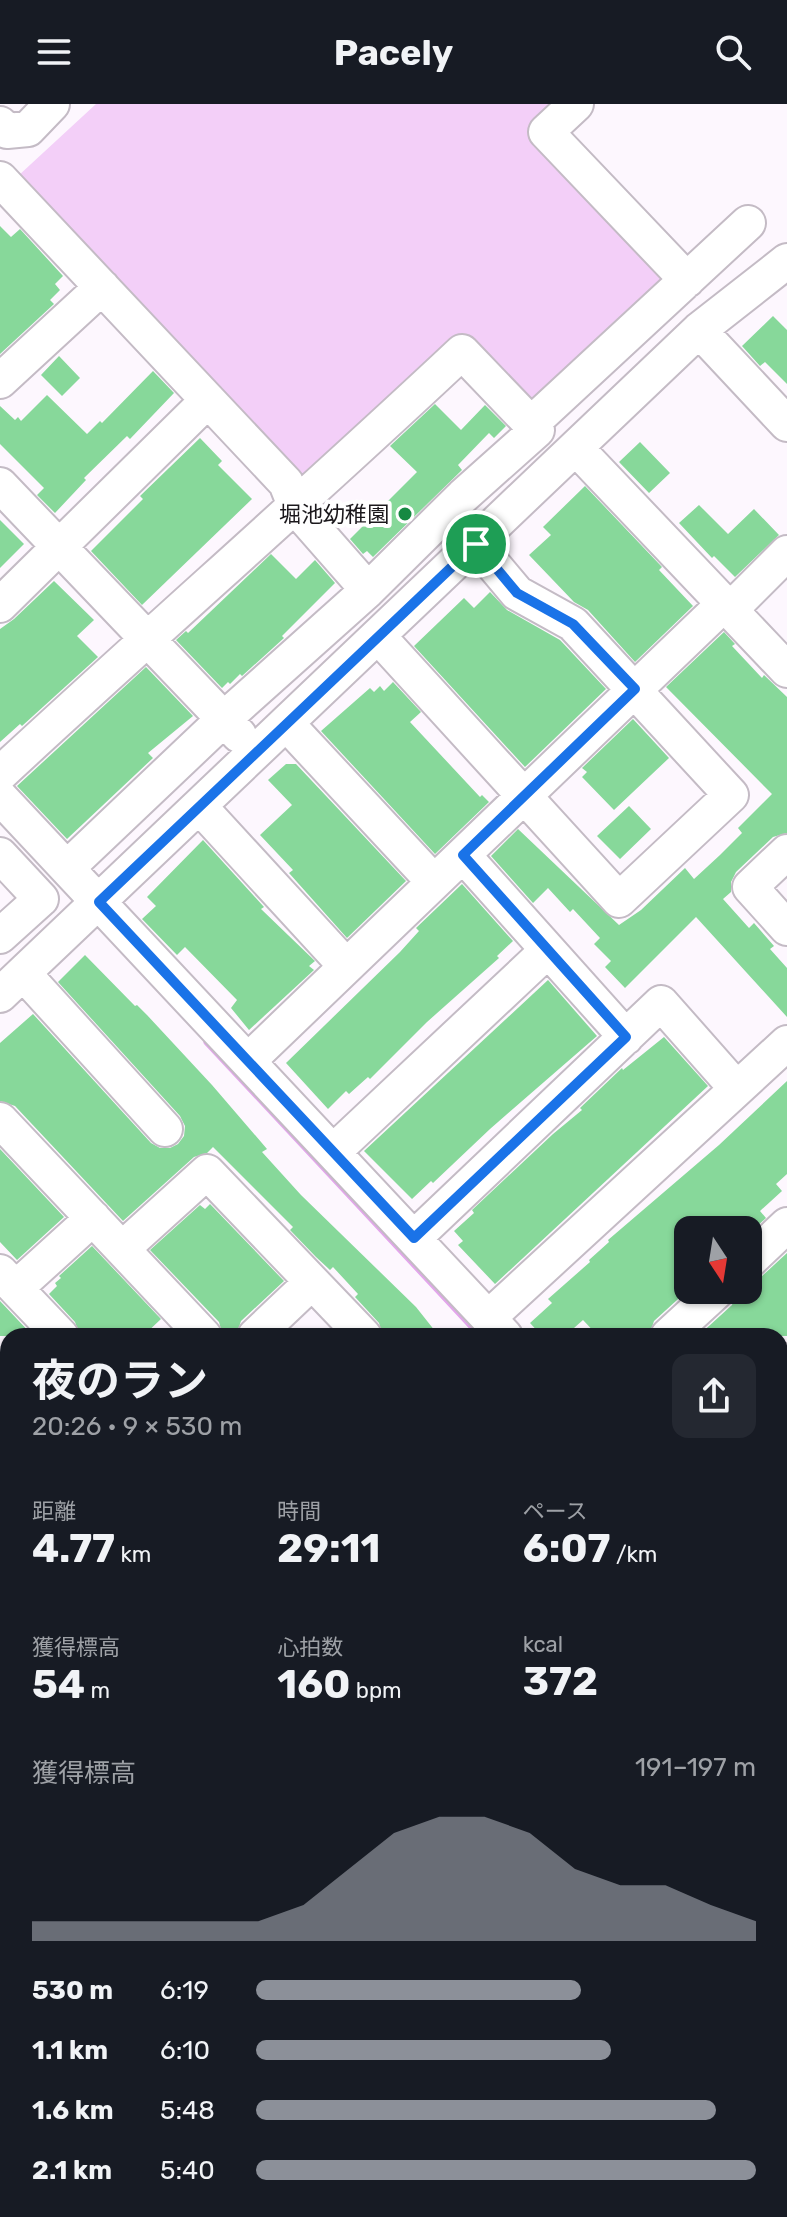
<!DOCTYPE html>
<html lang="ja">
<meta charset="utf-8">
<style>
body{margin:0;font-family:Rubik,"Noto Sans JP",sans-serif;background:#242831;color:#f1f3f6;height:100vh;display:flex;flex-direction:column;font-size:30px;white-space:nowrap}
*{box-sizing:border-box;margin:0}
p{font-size:26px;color:#9ea1a6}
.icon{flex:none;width:44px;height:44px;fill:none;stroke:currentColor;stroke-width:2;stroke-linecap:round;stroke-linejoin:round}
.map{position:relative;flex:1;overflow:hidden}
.details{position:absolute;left:0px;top:1224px;width:788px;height:890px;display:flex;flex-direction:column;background:#171b24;border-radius:24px 24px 0 0;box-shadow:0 2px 6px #0004}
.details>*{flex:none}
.needle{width:52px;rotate:168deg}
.buttons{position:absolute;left:674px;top:1112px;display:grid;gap:16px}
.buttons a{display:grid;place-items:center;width:88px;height:88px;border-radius:16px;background:#171b24;box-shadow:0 2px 6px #0004;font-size:40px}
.pin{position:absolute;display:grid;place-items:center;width:68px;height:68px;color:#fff;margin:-34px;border:4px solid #fff;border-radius:50%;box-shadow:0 2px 8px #0007}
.round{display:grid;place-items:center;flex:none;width:84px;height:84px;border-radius:16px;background:#242831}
.overview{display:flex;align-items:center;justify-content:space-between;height:136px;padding:0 32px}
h1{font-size:44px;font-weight:700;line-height:60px}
.metrics{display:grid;grid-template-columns:repeat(3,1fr);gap:12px;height:136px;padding:8px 32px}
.metrics div{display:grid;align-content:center}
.metrics b{font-size:40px;font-weight:700}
.metrics small{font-size:22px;font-weight:400}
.metrics p{font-size:22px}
.chart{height:224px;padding:16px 32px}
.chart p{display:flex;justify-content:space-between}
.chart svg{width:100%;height:144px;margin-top:8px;fill:#8c9099;opacity:.7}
ul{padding:0 32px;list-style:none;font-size:26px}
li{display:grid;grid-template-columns:128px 96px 1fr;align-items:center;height:60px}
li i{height:20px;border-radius:10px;background:#8c9099}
header{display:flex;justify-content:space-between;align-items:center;height:104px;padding:0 32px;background:#171b24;font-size:36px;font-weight:700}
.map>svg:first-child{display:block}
</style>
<header><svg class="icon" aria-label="menu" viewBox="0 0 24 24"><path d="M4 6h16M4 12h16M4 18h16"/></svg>Pacely<svg class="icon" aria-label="search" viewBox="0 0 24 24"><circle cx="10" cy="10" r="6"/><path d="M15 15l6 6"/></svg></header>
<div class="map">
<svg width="787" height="2113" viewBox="0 0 787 2113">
<rect width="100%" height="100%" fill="#fdf7fe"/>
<path fill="#f3cff8" d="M96 0H569L537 31 671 168 536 303 462 237 306 374 18 72Z"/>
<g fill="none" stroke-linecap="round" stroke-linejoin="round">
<path stroke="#e3a5ec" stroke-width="7" d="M207 938 481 1232
M780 1551 787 1559
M780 1642 787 1635
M289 2113 296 2106"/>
</g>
<path fill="#87d89a" d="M0 122 11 133 20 125 63 172 55 180 60 186 50 196 54 200 0 250Z
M773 212 787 226V280L765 258 760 262 742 242Z
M59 252 80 274 62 292 41 271Z
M153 267 174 289 130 335 127 332 84 374 86 376 55 409 37 391 44 384 0 340V302L15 316 18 313 21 317 47 291 87 330 100 317 102 319Z
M435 300 461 326 485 301 506 322 494 334 489 329 458 361 462 366 373 453 367 447 363 450 350 435 417 368 390 342Z
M200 334 222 357 218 361 252 395 142 501 91 447 143 395 140 392Z
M640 338 670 369 649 389 619 358Z
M585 382 662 463 659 466 693 502 635 558 588 506 574 498 529 451 551 431 543 423Z
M699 401 728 430 754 405 779 431 735 473 714 452 712 454 679 419Z
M0 416 24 440 0 464Z
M271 450 296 475 315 456 335 479 282 532 284 534 242 572 240 570 230 580 228 578 222 584 176 536 186 527 188 529Z
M54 477 94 516 77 532 98 553 22 622 20 620 0 638V525L14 515Z
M490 488 507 506 560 536 606 585 525 663 414 542 464 494 474 504Z
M724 528 735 540 732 542 762 574 764 571 787 593V729L773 733 736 768 731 778V788L723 795 749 824 754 819 774 842 770 845 787 864V913L696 813 625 884 605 863 611 857 594 840 600 834 573 805 570 808 548 784 533 799 491 752 518 725 619 821 641 806 685 764 694 775 720 751 742 729 738 724 772 690 666 583Z
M146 563 193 612 148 649 153 654 67 735 17 682Z
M393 578 421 608 410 618 480 693 482 691 489 698 435 750 321 627 370 584 374 588 380 582 384 587Z
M633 615 669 654 614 706 582 673 587 668 582 664Z
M286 660H296L406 777 347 834 289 769 293 766 260 731 292 701 268 676Z
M629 702 651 725 620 755 597 732Z
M203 736 264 803 261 805 315 857 309 862 314 866 249 926 231 904 237 896 185 843 177 851 142 815 156 802 147 793Z
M462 780 513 837 497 852 499 854 427 918 370 975 368 973 349 990 346 987 328 1005 286 959 400 848 419 827 416 824Z
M85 851 135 902 137 901 147 911 212 981 267 1045 262 1048 301 1091 416 1203 439 1232H383L379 1219 355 1193 358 1190 333 1163 330 1166 316 1153 290 1126 293 1123 213 1043 207 1049 194 1053 123 1117 15 1002 0 997V939L33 910 151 1039 160 1044H170L178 1040 184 1032 185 1022 180 1012 58 878Z
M548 876 597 932 490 1025 433 1079 431 1077 412 1095 364 1047Z
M664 933 708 982 495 1180 458 1141 463 1137 454 1127 474 1109 472 1106 553 1030 582 1006 580 1004 622 964 623 966Z
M787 977V1070L776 1080 782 1087 760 1107 766 1114 753 1126H688V1186L654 1217 649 1232H598L583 1216 565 1232H542L530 1219 552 1199 548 1195 590 1158 589 1156 609 1138 608 1136 719 1041Z
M0 1045 64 1113 17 1156 0 1138Z
M210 1100 284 1177 241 1217 236 1232H223L219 1218 150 1146 200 1101 205 1105Z
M92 1142 161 1215 143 1232H80L75 1218 49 1190 57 1182 55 1179 61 1174 59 1172Z
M787 1149V1232H698L732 1201 737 1186H748V1177L761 1173Z
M0 1197 33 1232H0Z"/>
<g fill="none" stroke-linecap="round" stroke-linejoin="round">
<g stroke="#c4bbc5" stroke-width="38">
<path id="minor" d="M576 0 546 28 687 176
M0 20 7 27 28 25 52 0
M0 75 286 379 296 404 368 486
M699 226 787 320
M0 277 102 183
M576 344 787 566
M0 381 239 631
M0 501 208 296
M730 506 787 449
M378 532 619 796 731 691 573 520 517 489 476 440
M286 619 434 778
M0 670C153 528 310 391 462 248L531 320
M0 693 505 1232
M199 702 346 862
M787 748 750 783 787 824
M0 751 41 795 0 832
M463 751 626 933
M67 764 225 614 368 486 463 392 537 326 531 320 748 119
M23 869 165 1025
M0 891 699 226 787 157
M248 957 724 500
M0 1016 204 1232
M333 1048 548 846
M414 1134 661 899 737 985
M122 1145 207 1068 364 1232
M748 1158 787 1121
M0 1168 61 1232
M16 1184 93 1114
M488 1214 787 939
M255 1232 312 1178
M668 1232 718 1186
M780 1263 787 1257
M0 1324 8 1332
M780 1413 787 1407
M0 1462 8 1469
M0 1557 8 1549
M0 1616 8 1624
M0 1755 8 1763
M0 1808 8 1800
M0 1966 8 1959"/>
</g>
<path stroke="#8f8a90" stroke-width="4" stroke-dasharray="8 4" stroke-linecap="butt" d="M780 1525 787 1532
M780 1936 787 1930
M278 2113 286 2106
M593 2113 600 2106"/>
<use href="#minor" stroke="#fff" stroke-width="34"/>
</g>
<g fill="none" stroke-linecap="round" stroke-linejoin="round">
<g stroke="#fff" stroke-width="16">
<path id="route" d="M476 440 517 489 573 520 635 585 463 751 626 933 414 1134 99 798Z"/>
</g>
<use href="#route" stroke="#1a73e8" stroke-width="10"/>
</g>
<circle fill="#168942" stroke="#fff" stroke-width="3" cx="405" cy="410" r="8"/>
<g text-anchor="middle" stroke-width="8" stroke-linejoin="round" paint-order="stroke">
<g font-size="22" fill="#1b181c" stroke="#fff" text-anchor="end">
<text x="389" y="418">堀池幼稚園</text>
</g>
</g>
</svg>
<div class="buttons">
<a><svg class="needle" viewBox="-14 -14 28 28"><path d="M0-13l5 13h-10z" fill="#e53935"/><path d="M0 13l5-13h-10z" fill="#9ea1a6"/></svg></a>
</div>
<div class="pin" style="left:476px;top:440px;background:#1e9e55"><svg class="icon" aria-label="arrive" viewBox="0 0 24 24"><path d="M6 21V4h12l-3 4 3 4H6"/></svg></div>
<section class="details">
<div class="overview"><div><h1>夜のラン</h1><p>20:26 · 9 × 530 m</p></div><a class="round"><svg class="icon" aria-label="share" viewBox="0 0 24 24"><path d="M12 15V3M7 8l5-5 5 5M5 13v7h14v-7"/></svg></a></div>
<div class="metrics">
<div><p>距離</p><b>4.77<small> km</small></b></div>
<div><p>時間</p><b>29:11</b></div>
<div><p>ペース</p><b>6:07<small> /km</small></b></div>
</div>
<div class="metrics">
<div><p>獲得標高</p><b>54<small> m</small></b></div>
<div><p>心拍数</p><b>160<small> bpm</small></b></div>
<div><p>kcal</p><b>372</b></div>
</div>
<div class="chart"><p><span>獲得標高</span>191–197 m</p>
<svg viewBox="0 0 160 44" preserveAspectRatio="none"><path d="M0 44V38L10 38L20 38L30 38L40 38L50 38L60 33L70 22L80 11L90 6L100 6L110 11L120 22L130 27L140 27L150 33L160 38V44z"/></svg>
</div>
<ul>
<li><b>530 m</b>6:19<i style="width:65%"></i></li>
<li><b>1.1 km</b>6:10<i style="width:71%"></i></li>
<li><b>1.6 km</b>5:48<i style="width:92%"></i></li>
<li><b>2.1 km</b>5:40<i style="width:100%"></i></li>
</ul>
</section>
</div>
